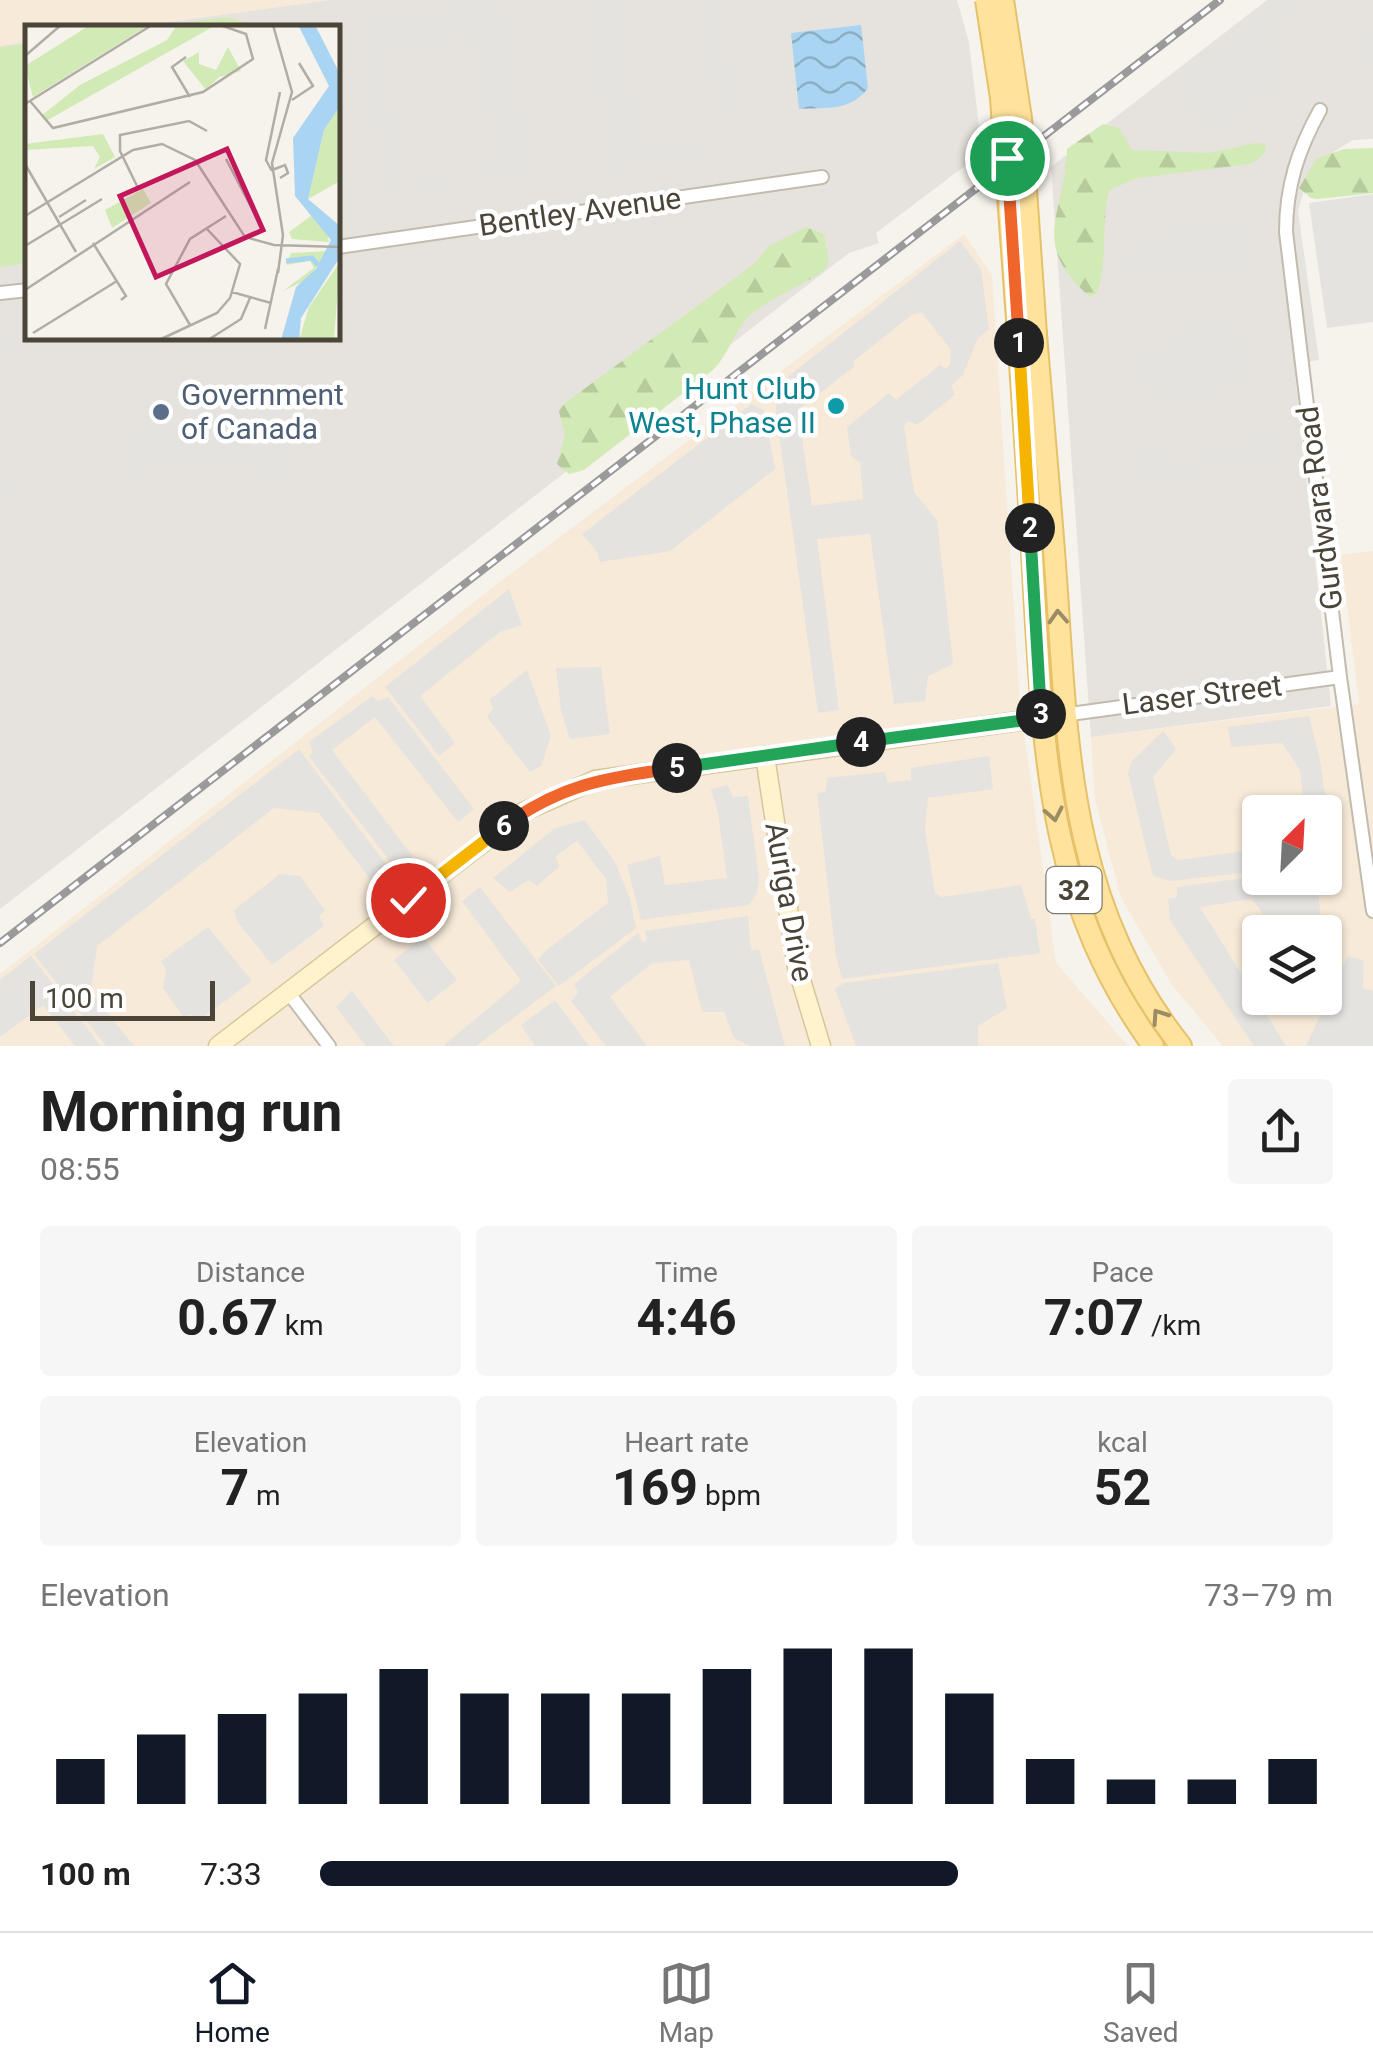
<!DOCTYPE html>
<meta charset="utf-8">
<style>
body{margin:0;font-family:Roboto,sans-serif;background:#f6f6f6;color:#222;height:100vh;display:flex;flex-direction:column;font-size:38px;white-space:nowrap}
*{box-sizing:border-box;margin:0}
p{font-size:32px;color:#767676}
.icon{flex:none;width:55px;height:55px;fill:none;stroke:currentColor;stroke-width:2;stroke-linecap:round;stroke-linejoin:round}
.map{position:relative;height:1046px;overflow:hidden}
.drawer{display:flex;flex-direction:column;background:#fff;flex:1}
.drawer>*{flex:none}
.needle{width:65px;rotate:24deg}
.tools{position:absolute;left:1242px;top:795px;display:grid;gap:20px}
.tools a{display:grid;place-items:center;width:100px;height:100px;border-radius:10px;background:#fff;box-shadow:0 2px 8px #0004;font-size:50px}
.scale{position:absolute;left:30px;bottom:25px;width:185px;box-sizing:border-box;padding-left:10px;border:5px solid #4b4439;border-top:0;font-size:28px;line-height:35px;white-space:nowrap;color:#4b4439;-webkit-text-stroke:8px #fff;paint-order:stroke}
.pin{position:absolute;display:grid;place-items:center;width:85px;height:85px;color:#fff;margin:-42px;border:5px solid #fff;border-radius:50%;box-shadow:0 2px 10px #0007}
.km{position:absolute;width:50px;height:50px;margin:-25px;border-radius:50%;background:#222;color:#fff;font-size:28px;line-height:50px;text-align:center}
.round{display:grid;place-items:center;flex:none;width:105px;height:105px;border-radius:10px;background:#f6f6f6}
.summary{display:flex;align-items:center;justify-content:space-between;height:170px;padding:0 40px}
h1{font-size:55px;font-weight:700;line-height:75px}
.stats{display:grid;grid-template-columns:repeat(3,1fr);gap:15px;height:170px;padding:10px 40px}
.stats div{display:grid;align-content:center;border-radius:10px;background:#f6f6f6;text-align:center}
.stats b{font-size:50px;font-weight:700}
.stats small{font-size:28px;font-weight:400}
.stats p{font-size:28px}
.chart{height:280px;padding:20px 40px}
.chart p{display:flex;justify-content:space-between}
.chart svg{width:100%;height:180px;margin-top:10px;stroke:#111827;stroke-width:6}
ul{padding:0 40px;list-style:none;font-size:32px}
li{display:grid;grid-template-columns:160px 120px 1fr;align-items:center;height:75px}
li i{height:25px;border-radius:12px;background:#111827}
.tabs{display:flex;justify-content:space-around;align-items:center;height:140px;border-top:2px solid #e0e0e0;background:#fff;font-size:28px;color:#767676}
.tabs a{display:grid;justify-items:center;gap:5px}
.tabs .selected{color:#111827}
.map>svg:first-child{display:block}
</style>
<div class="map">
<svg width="1373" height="1046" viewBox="0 0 1373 1046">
<defs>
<pattern id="forest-firs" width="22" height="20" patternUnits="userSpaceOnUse" patternTransform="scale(2.5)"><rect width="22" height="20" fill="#d2eab5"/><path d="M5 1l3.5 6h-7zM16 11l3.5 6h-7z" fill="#b6ca9c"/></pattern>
<pattern id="water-waves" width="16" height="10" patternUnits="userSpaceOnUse" patternTransform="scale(2.5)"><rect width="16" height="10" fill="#a9d4f2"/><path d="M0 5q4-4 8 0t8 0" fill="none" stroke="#8caec5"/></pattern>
</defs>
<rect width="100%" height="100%" fill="#f6f3ec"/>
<path fill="#f7ead8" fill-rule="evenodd" d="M0 0H331L133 27 28 28 27 42 0 46Z
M964 234 992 275 1020 704 1056 963 1128 1046H0V974L506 577Z
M1373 551V1046H1223L1172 985 1121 898 1095 799 1091 737 1359 704 1341 555ZM1260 812H1325V878H1260ZM1260 932H1325V998H1260Z"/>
<path fill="#e6e2dd" d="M331 0H957L969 42 982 153 876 233 879 243 849 253 0 909V46L27 42 28 338H338V28L133 27Z
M1267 0H1373V139L1353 140 1322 159 1305 186 1298 211 1319 360 1294 364 1331 706 1091 737 1051 167Z"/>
<path fill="#d2eab5" d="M228 17 259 27H151Z
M27 44V263L0 267V47Z"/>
<path fill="url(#forest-firs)" d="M1103 124 1119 128 1132 150 1209 153 1256 143 1266 144C1267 155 1259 158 1250 164L1138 178 1109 190C1101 225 1108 259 1097 293L1090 297C1028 242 1065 216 1067 149Z
M1373 148V193L1318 199 1311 198 1299 188 1317 158 1344 149Z
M806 227 824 234 829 261 826 269C804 285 768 299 749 316 733 332 729 354 713 370L584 470 569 474 557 464 565 435 559 411 565 403 753 265 769 246Z"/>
<path fill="#e5e3e0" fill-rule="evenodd" d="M494 0 507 14 532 186 494 180 417 190 414 176 493 165 476 39 387 48 402 176 393 188H381L362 38 364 15Z
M620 0 641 144 712 135 717 152 608 173 584 1Z
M697 0H722L739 118 715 120Z
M1281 0H1310L1267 32 1289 62 1273 74 1280 84 1221 129 1213 119 1205 125 1181 93 1190 86 1182 75Z
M1373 25V76L1350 56 1364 33Z
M1373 194V322L1327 328 1309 203Z
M1251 219 1254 241 1134 255 1139 235Z
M960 241 981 269 989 329 978 338 963 375 951 386 955 395 917 425 908 421 904 427 914 492 937 520 953 664 928 676 925 701 894 704 870 534 817 539 839 710 818 713 776 412V386ZM922 313 951 350 950 364 945 369 940 365 896 400 889 393 847 427 851 456 860 462 863 499 812 506 798 410 854 367V361L913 314Z
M1251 243 1256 278 1232 283 1229 270 1142 280 1115 278V262Z
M1226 321 1231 335 1245 345 1248 365 1237 380 1239 392 1165 401 1161 389 1136 390 1130 361 1134 348 1190 339 1187 326Z
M0 330 18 339 19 355 0 358Z
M751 404 764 410 775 469 670 551 600 562 598 553 582 534Z
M281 409 289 476 249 481 246 463 132 476 126 426Z
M1276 428 1279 464 1141 481 1136 447 1161 442 1164 458 1253 446V431Z
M0 440H3L14 500 0 502Z
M509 589 522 625 500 632 420 696 455 743 439 756 385 687Z
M601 667 610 734 570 739 561 711 556 668Z
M527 670 551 736 541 766 530 772 487 717 493 708 489 700Z
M372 696 378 701 388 697 474 809 458 822 375 717 332 750 413 857 397 870 309 757 313 752 309 742Z
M1309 716 1320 760 1333 850 1325 862V812H1305L1300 770 1282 743 1231 747 1228 727Z
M1163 731 1176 749 1153 777 1171 855 1178 860 1260 849V871L1170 881 1153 876 1128 774 1131 762Z
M299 749 392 872 375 885 319 813 274 808 97 946 91 992 134 1046H106L34 954Z
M989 756 993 789 928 798 925 830 935 893 942 897 1021 885 1031 919H1035L1040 953 842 979 836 956 817 794 826 791 827 778 884 772 888 783 911 780V768Z
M728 785 733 797 748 796 759 879 757 893 749 905 641 920 627 865 660 856 665 885 727 878 718 813 711 789Z
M585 820 615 862 630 899 636 928 559 986 538 960 544 952 608 903 606 879 577 841 556 856 559 867 537 886 529 880 510 892 493 878 555 828Z
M280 874 300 876 325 910 319 917 324 926 272 965 237 921 234 910Z
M1260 876 1324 878 1318 891 1322 932H1276L1252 899 1200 907 1286 1046H1254L1170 920 1168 899 1177 897V887Z
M480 887 556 986 476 1046H443L521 981 462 901Z
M748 916 751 951 759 949 785 1046H750L734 1038 724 1012H702L689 960 652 963 610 997 647 1046H606L571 1001 578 992 574 984 638 933 642 942 647 941 645 931Z
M208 927 252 981 198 1021 191 1014 184 1018 163 988 166 969 161 961Z
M423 937 457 980 428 1003 394 960Z
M31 956 101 1046H75L43 1005 0 1037V980Z
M1348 956 1364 961 1363 988 1373 991V1046H1306Z
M998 963 1007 1008 978 1026V1046H856L835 989 844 983Z
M351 991H352L394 1046H366L336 1007Z
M555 1000 589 1046H535L521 1025Z"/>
<path fill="url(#water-waves)" d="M861 25 868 88C850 112 827 107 799 109L791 33Z"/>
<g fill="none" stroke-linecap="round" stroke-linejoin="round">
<g stroke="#c2bbae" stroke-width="16">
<path id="street" d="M1320 110C1298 150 1286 186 1286 232L1340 677 1373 911
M338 247 822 177
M0 293 28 290
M1063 715 1340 677
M288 992 329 1046"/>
</g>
<g stroke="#d6c79b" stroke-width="21">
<path id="secondary" d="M765 756 797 967 821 1046
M218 1046 523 812 595 780 1041 718"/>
</g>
<g stroke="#e6c16a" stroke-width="24">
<path id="primary" d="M1036 334C1043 420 1051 506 1057 592 1068 760 1072 907 1181 1046
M1019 347C1024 428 1030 509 1034 590 1044 759 1049 903 1153 1046"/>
</g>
<use href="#street" stroke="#fff" stroke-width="12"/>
<use href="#secondary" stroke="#fff3cd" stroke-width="18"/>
<use href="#primary" stroke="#ffe39c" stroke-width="20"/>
<g stroke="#9a9a9a" stroke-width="8">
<path id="rail" d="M0 943 1220 0"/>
</g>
<use href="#rail" stroke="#fff" stroke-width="4" stroke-dasharray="11" stroke-linecap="butt"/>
<g stroke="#e6c16a" stroke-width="24" stroke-linecap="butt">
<path id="primary-bridge" d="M986 0 1001 98 1019 347
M1003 0 1021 118 1036 334"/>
</g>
<use href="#primary-bridge" stroke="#ffe39c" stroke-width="20"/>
</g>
<defs><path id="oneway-chevron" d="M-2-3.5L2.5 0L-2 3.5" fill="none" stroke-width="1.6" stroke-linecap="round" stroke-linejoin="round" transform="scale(2.5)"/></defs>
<g stroke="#9c8c66">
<use href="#oneway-chevron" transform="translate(1058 617) rotate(-93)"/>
<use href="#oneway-chevron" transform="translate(1054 814) rotate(79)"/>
<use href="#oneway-chevron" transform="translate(1159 1016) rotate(-124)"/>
</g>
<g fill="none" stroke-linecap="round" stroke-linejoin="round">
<g stroke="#fff" stroke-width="20">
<path id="split-1" d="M1007 158 1019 343"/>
</g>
<g stroke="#fff" stroke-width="20">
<path id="split-2" d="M1019 343 1030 528"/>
</g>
<g stroke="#fff" stroke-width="20">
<path id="split-3" d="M1030 528 1041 714"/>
</g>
<g stroke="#fff" stroke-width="20">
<path id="split-4" d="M861 742 1041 718V714"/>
</g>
<g stroke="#fff" stroke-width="20">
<path id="split-5" d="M677 768 861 742"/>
</g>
<g stroke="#fff" stroke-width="20">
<path id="split-6" d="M504 826C563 783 607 778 677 768"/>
</g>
<g stroke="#fff" stroke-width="20">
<path id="split-7" d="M408 900 504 826"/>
</g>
<use href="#split-1" stroke="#f0652b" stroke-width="12"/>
<use href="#split-2" stroke="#f5b400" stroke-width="12"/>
<use href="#split-3" stroke="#22a559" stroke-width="12"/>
<use href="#split-4" stroke="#22a559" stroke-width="12"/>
<use href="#split-5" stroke="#22a559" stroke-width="12"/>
<use href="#split-6" stroke="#f0652b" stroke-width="12"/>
<use href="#split-7" stroke="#f5b400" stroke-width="12"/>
</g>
<circle fill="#0f9aa8" stroke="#fff" stroke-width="4" cx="836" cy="406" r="10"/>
<circle fill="#5c6f8a" stroke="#fff" stroke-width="4" cx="161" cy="412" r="10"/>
<g text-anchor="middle" stroke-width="9" stroke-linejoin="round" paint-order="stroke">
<rect fill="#fff" stroke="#817c74" stroke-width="2.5" x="1046.5" y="867" width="55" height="46" rx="8"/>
<g font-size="28" font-weight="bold" fill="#4b4439">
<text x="1074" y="900">32</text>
</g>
<g font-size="30" fill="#4b4439" stroke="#fff">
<text transform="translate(580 212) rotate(-8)" y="10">Bentley Avenue</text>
<text transform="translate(1320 508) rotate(-97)" y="10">Gurdwara Road</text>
<text transform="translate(1202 695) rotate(-7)" y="10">Laser Street</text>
<text transform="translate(789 902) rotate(80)" y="10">Auriga Drive</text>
</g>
<g font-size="30" fill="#0d838f" stroke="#fff" text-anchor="end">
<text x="816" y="399">Hunt Club<tspan x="816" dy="34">West, Phase II</tspan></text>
</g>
<g font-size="30" fill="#4e5e75" stroke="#fff" text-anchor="start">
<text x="181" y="405">Government<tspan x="181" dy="34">of Canada</tspan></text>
</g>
</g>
<g transform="translate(25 25)">
<rect width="315" height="315" fill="#f6f3ec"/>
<path d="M152 0H191L21 96 16 91 55 60 142 15ZM203 22 216 46 194 52 181 65 158 36 174 27V39L191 45ZM78 109 90 132 69 144 75 132 68 121 0 125V119ZM118 164 126 178 87 203 80 185Z" fill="#d2eab5"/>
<path d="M286 191 301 203 304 217 267 214 264 207ZM303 226 283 254 258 266 289 243 285 236 261 240 266 228ZM315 237 309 314 274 315 284 282Z" fill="#d2eab5"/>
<path d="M65 0H124L8 72 0 41ZM315 81V156L283 174 299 105Z" fill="#d2eab5"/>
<path d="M273 0H290L315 49V81L299 105 283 174 315 201V232L276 293 274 315H256L271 262 291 244 306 215 270 171 268 113 304 61Z" fill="#a9d4f2"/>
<path fill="none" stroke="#a9d4f2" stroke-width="5" d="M261 236 287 233 293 240"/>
<path fill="none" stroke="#b2ada4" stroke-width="2.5" d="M248 0 267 67 247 138 258 210 253 248M0 31 36 0M161 32 147 42 165 72M267 75 288 61 274 38M5 76 28 103 178 67 228 34 221 9 195 0M0 79 127 0M201 134 233 195M0 139 51 227M247 145 260 140 263 148 255 153M247 146 241 135 255 67M113 163 95 126V110L164 96 182 106M0 191 108 125 137 119 170 135 220 212 249 220 315 222M34 192 61 175M68 218 101 271 96 275M0 221 77 174M0 265 165 157M207 267 246 278M165 300 141 259 165 214 201 191M240 304 253 244M8 308 92 256M134 315 192 288 205 273 215 239 181 203M183 315 216 294 225 273"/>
<path fill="#c2185b" fill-opacity="0.15" stroke="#c2185b" stroke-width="5" d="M202 124 238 205 131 252 95 171Z"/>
<rect width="315" height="315" fill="none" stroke="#4b4439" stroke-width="5"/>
</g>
</svg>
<div class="tools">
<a><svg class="needle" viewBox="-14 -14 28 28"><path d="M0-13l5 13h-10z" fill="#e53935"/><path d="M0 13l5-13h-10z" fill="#767676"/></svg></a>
<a><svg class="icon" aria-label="layers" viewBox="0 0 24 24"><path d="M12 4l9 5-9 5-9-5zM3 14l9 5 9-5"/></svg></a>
</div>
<div class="scale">100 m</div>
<div class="pin" style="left:1007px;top:158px;background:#1e9e55"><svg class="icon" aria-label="arrive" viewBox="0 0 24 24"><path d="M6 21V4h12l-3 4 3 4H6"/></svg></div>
<div class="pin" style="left:408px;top:900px;background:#d93025"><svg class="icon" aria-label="check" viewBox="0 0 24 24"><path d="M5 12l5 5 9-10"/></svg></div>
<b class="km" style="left:1019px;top:343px">1</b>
<b class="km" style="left:1030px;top:528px">2</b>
<b class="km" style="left:1041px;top:714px">3</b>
<b class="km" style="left:861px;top:742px">4</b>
<b class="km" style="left:677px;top:768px">5</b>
<b class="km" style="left:504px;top:826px">6</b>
</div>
<section class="drawer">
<div class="summary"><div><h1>Morning run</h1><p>08:55</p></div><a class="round"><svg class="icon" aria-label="share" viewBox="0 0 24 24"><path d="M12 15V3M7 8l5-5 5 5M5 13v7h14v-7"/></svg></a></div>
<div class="stats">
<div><p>Distance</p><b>0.67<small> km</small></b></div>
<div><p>Time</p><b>4:46</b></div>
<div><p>Pace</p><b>7:07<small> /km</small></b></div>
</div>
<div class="stats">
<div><p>Elevation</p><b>7<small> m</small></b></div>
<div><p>Heart rate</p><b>169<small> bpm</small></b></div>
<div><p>kcal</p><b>52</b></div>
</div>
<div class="chart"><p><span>Elevation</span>73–79 m</p>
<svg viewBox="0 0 160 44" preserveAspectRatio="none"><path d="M5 44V33M15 44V27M25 44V22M35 44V17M45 44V11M55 44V17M65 44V17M75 44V17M85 44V11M95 44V6M105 44V6M115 44V17M125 44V33M135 44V38M145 44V38M155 44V33"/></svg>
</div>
<ul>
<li><b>100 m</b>7:33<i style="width:63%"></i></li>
</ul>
</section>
<nav class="tabs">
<a class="selected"><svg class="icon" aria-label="home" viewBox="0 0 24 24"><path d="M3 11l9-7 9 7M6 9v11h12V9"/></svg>Home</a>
<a><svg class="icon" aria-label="map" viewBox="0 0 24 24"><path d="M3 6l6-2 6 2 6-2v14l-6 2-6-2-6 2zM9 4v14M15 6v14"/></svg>Map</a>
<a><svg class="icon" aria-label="saved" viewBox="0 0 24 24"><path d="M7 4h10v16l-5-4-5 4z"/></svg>Saved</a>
</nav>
